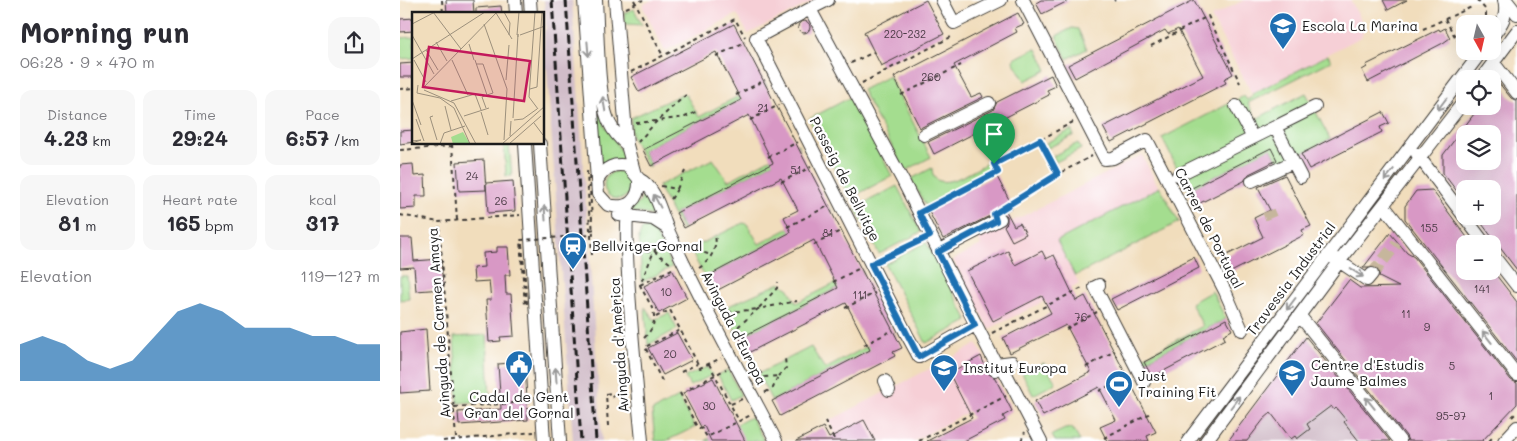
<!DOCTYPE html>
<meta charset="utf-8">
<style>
body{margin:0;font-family:Mali,sans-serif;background:#f7f7f7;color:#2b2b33;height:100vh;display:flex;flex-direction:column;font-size:19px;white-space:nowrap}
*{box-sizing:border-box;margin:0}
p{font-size:16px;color:#7c7c81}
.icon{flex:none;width:28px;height:28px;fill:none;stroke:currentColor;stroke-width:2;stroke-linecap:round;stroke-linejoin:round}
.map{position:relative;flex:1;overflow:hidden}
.panel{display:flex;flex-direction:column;background:#fff;width:400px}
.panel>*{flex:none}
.needle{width:32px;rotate:172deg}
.tools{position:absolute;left:1056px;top:15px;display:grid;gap:10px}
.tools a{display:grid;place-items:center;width:45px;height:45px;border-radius:10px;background:#fff;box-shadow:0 5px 20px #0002;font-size:25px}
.pin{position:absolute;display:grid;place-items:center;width:42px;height:42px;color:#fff;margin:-51px -21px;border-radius:50% 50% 50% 0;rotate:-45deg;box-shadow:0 0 5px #0007}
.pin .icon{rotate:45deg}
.round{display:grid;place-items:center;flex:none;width:52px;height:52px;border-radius:15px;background:#f7f7f7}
.summary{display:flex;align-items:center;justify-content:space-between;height:85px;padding:0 20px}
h1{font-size:28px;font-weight:800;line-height:38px}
.stats{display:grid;grid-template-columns:repeat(3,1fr);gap:8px;height:85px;padding:5px 20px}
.stats div{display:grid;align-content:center;border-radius:12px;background:#f7f7f7;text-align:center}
.stats b{font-size:21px;font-weight:800}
.stats small{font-size:14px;font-weight:400}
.stats p{font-size:14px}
.chart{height:140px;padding:10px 20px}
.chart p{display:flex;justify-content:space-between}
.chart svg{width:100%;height:90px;margin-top:5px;fill:#1f6fb2;opacity:.7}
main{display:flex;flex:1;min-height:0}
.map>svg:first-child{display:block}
</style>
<main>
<section class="panel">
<div class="summary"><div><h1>Morning run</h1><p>06:28 · 9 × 470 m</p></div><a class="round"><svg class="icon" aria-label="share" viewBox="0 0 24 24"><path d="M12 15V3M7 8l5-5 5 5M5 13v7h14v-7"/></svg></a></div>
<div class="stats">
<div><p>Distance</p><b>4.23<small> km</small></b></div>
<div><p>Time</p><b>29:24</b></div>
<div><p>Pace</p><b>6:57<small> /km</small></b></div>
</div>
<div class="stats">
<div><p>Elevation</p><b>81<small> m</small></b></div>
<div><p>Heart rate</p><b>165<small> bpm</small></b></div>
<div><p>kcal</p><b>317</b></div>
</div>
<div class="chart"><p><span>Elevation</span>119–127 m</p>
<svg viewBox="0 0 160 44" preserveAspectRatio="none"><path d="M0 44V26L10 22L20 26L30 34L40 38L50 34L60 22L70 10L80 6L90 10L100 18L110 18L120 18L130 22L140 22L150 26L160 26V44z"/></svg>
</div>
</section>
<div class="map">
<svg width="1117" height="441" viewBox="0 0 1117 441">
<rect width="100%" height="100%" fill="#fff"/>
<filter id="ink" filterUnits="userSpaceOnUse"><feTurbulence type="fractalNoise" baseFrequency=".02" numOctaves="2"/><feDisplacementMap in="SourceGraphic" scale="10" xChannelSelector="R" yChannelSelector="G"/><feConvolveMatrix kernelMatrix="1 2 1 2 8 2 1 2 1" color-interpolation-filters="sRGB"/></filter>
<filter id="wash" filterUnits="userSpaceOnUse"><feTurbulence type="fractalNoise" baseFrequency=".0096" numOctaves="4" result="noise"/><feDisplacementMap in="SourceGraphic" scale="20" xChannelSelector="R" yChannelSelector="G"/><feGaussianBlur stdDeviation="1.12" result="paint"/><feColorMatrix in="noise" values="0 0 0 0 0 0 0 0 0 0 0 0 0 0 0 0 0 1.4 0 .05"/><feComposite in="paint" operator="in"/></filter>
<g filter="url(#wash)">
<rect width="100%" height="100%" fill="#f1ddbc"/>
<path fill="#f6cfd6" d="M252 0H416L348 34 337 14 265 51 242 5Z
M844 0H950L965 27 961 37 852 94 811 17Z
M742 155 759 188 658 240 679 284 589 329 553 260 581 245 578 239Z
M577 344 603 393 514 441H439L429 421Z"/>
<path fill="#d1bdc9" d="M144 0H172L202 441H173L147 70 144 66V32L146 28Z
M907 336 989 441H828Z"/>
<path fill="#a4dd8f" stroke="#607c56" d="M234 9 242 25 225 24 224 13Z
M672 28 678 29 687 49 667 59 656 36Z
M14 37V58L0 59V38Z
M634 49H637L647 70 625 81 613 61 614 59Z
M928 55 931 61 848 103 856 119 906 93 930 139 880 165 871 148 788 190 762 138 844 96 847 100 853 96 852 94Z
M489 76 531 157 505 171 462 90Z
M365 82 367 86 243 150 251 166 248 167 231 136V118L282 94 286 95 299 117Z
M451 97 492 176 450 198 409 119Z
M199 99 205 126 227 160 208 161 201 165 197 119Z
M671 130 674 135 648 148 646 143Z
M678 143 681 149 656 162 653 156Z
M104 144H109L112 176H106Z
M398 144 400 149 276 213 284 228 281 229 258 186 313 159 328 181Z
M589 162 594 171 526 206 511 179 532 168C533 199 577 168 589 162Z
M204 185a14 14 0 1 1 28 0a14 14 0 1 1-28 0Z
M497 186 521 232 479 254 455 208Z
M760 187 779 222 675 276 657 241Z
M245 191 261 217 228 211 240 202Z
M429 207 432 211 308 276 316 291 313 293 290 249 343 223 347 224 359 244Z
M249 227 255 232 272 267 242 282 239 236 242 229Z
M526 242 568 321 526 343 485 264Z
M462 270 464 274 340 338 324 308 380 283 389 289 396 303Z
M0 276H7L9 299 0 300Z
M812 291 826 319 743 362 742 358 803 326 791 303Z
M245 307 254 320 269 313 277 329 248 345Z
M494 332 496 337 372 401 358 374 411 347 425 369Z
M87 335 90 401 58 403 54 337Z
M644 363 656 383 633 395 622 373Z
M307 367 312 375 290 386 285 377Z
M328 370 341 395 331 400 318 375Z
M279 397 295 427 266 441H255L252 411Z
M351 417 364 441H306V440Z
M672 428 680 441H655L652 435 665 429Z"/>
<g id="blocks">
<path fill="#d898c5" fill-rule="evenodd" d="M46 0H73L74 14H47Z
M526 0 544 34 481 66 464 32Z
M641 0H670L642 14 636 3Z
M794 0 833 74 824 79 826 83 711 142 703 127 803 76 778 29 768 34 765 30 675 78 668 65Z
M983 0H1007L988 10Z
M101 6 102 14H76V8Z
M618 13 624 24 615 28 617 32 554 65 571 97 581 93 583 97 520 128 494 77Z
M14 18V31L0 32V19Z
M398 27a6 6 0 1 1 12 0a6 6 0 1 1-12 0Z
M334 24 502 348 493 352 495 356 380 416 372 401 470 350 446 303 348 353 340 338 438 288 414 240 316 291 308 276 391 232 384 217 398 210 381 178 284 228 276 213 373 163 349 115 251 166 243 150 341 100 316 52 239 92 231 77Z
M1045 28 1050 38 1043 43 968 82 962 70 967 67 966 65 1039 29 1040 31Z
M14 63V77H0V64Z
M651 75 656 86 647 90 649 95 534 154 528 142 593 110 597 102Z
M1098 82 1111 98 1117 101V270L1076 216H1092V189H1065V202L1043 173V155L1080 106H1092V90ZM1065 134H1092V161H1065Z
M983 112 989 123 980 127 982 132 909 169 901 154Z
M14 130V142L0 144V131Z
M871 148 877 160 849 174 844 181 796 205 788 190Z
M84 160 86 190 59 191 57 162Z
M13 164 14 176 25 175 26 196H16V208L0 209V165Z
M596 175 613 207 606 211 614 226 620 223 626 234 612 241 604 226 607 223V216L600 211 543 239 528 210Z
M885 175 911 226 902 230 904 235 831 272 823 257 863 237 854 218 870 210 858 187Z
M113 181 115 211 88 213 86 183Z
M1032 190 1072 244H1065V271H1093L1117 302V362L1005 219V206L1016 191Z
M990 233 1007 253 1014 257 1111 380 1117 383V404L1082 441H1008L1006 436 916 323 949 280 960 288 999 287 979 277 980 272 977 268H963Z
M0 238H12L14 261 41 259 43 289 16 291 14 267 0 268Z
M97 247H108L110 275H105L106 294H111L114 336 100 337 101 341 89 342 86 300H91L89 281 74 282 73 268 84 267 83 253 97 252Z
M608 251 615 265 642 251 646 259 654 255 676 301 685 296 756 432 747 436 749 441H707L700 427 716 420 699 387 643 416 635 401 691 372 666 325 610 353 603 338 651 313 642 296 593 321 567 271Z
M794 257 799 268 717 310 711 299Z
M273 271 287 298 259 313 244 286Z
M826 319 832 330 823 335 825 339 752 377 744 362Z
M26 329 30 391 0 393V332Z
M277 333 292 360 263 375 248 348Z
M906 337 990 441H959L944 422 946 420 936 408 934 410 931 406 907 424 910 429 897 439 895 436 891 439 871 413 864 419 847 441H828Z
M581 356 588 373 595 378 612 411 603 416 605 420 564 441H527L572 418 549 373Z
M125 362 128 420 59 425 58 412 101 409 98 364Z
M313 378 334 419 345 441H311L304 426 301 427 283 393Z
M464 420 475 441H396L423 427 429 438Z"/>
</g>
</g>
<g filter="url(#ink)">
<use href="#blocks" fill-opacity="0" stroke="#3c3934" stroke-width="1"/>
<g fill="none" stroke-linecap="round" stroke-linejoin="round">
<path stroke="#c6b69c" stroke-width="12" stroke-dasharray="12 6" stroke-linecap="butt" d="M868 211 871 218
M972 274 997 243"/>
<g stroke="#3c3934" stroke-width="14">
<path id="minor" d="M115 0 116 14
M130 0 131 14
M184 0 198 194 208 205C228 210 240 200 239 179L228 166C214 163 206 167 198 179
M196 0C198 30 197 100 210 124 214 133 220 139 227 145
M215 0 227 145 234 171
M428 0 410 9 503 181 596 364 595 370
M542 0 554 23 601 0
M623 0 705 159 713 158 747 140 825 291 842 330
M1106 0 1117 14
M410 9 356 38 507 335 519 357 575 325
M1092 37C1102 24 1108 16 1104 0
M1093 62 1117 93
M1081 79 1117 31
M836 106 853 138
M875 127 915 107
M524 135 589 103
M125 144 144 441
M140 144 160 441
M1017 154 1085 244
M778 175 875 127 901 177
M239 179C257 188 261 214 268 230 300 302 340 371 376 441
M852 181 893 162
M230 203C219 221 239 407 242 441
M984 206 1117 375
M219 215 253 219 267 228
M538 251 600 219
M1092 254 1117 286
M934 258 967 280 972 274
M699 285 695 287 744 382
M900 316 1000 441
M596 364 612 362
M605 372 641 441
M485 381 489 390
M788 441 1082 51
M806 441 939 262 1065 100
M1104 441 1117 427"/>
</g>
<path stroke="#3c3934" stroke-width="2" stroke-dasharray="4 4" stroke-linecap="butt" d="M42 0 43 14
M234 0 263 56
M1077 0 1086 10V18
M714 1 715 0
M226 8 243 0
M1045 19 1057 40
M1023 29 1074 6
M751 46 808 16 840 83
M316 56 345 42
M451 63 474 52
M231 72 335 19 345 37
M462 83 551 37
M0 89 14 88
M336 95 365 80
M501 95 561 65
M350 120 379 105
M673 122 640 140 658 174 692 156
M236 123 257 121 286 95
M238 142 257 121 285 117 296 112
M52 144 57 220
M0 150 52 146 55 144
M368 157 398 142
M381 182 411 167
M261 186 277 189 270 201
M277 189 285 171
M530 207 598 172 594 164 640 140
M603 209 658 174
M0 215 39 222
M387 227 430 205
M190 230 196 229
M191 235 192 256
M414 245 442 230
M289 248 311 255
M238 253 254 251 271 264
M481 259 521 240
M299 268C310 261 318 248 315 235
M433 282 460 268
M240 285 274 268
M445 308 475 293
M320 310 331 312 358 309 377 288 378 282
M256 317 270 310 300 368 321 358
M666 329 697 312
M332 332 358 309 397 301
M592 333 684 287
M244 338C264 318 250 306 240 285L254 251 261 243
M464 345 493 330
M309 364 315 375 326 369
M686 367 715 351
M359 371 364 377 378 376 373 388 364 393
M281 372 297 364
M378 376 386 368 385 358
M262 381 245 347 280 330
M290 388 315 375 339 421
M699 391 728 376
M280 393 297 427 302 429 307 437 351 415
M331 404 342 399
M54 407 131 402
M1112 417 1117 412
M425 421 435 441
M208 426 206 394 211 393 213 398
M56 438 39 222 120 215
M704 438 749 414
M43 441 134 432
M519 441 606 396
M621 441 625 432
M1089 441 1093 437"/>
<use href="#minor" stroke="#fff" stroke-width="12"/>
<path stroke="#1c1c1c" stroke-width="3" stroke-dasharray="8 4" stroke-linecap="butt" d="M152 0 181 441
M166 0 196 441"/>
<path stroke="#3c3934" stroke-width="2" stroke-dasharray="4 4" stroke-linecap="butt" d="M122 244 127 304 125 305 120 240 193 235 189 173 187 172 190 230"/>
</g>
<defs><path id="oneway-shaft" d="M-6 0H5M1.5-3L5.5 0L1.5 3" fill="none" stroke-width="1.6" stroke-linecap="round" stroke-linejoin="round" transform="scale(1.25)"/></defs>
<g stroke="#999">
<use href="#oneway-shaft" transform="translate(188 49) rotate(85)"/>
<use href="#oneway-shaft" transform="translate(204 104) rotate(-100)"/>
<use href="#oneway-shaft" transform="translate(1042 104) rotate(127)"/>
<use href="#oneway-shaft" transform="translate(989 175) rotate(129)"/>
<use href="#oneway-shaft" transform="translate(257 201) rotate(-118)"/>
<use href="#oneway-shaft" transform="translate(145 213) rotate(-94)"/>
<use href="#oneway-shaft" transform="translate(957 273) rotate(32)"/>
<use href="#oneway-shaft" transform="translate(891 304) rotate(127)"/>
<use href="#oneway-shaft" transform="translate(1087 337) rotate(-128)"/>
<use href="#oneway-shaft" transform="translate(156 375) rotate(-94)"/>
<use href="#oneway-shaft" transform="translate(835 402) rotate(-53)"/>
<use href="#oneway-shaft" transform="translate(970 403) rotate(-129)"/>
</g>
</g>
<g fill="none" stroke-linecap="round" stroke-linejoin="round" filter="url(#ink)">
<g stroke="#fff" stroke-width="10">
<path id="route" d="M640 140 658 174 594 214 596 221 538 252 575 325 519 357 471 264 530 236 519 213 598 172 594 164Z"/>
</g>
<use href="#route" stroke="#1f6fb2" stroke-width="6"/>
</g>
<defs>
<g id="school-pin" transform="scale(1.4375)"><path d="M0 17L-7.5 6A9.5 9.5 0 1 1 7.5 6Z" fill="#1f6fb2" stroke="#fff"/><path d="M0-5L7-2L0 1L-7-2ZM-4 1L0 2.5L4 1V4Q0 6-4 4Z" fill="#fff"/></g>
<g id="station-pin" transform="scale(1.4375)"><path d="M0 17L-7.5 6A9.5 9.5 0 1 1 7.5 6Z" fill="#1f6fb2" stroke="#fff"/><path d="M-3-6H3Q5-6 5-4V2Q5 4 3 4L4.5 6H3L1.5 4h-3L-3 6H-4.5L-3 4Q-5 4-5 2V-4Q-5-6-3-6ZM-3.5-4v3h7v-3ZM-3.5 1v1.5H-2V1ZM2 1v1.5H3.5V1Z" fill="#fff"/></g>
<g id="civic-pin" transform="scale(1.4375)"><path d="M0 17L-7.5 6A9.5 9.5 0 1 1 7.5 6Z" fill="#1f6fb2" stroke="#fff"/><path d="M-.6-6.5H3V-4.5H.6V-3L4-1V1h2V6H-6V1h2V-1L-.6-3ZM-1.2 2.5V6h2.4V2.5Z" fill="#fff"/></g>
<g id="stadium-pin" transform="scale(1.4375)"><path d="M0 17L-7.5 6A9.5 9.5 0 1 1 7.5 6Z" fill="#1f6fb2" stroke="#fff"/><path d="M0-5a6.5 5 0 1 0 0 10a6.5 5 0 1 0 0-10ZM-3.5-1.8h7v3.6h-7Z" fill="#fff"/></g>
</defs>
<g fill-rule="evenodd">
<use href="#school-pin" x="883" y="26"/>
<use href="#station-pin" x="173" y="246"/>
<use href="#civic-pin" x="119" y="364"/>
<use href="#school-pin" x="544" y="368"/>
<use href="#school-pin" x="892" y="373"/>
<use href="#stadium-pin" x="719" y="384"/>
</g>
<g text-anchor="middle" stroke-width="4.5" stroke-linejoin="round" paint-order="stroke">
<g font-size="11" fill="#4b3b46">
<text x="505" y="38">220-232</text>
<text x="531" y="81">260</text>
<text x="363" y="112">21</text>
<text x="396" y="174">51</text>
<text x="72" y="180">24</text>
<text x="101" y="205">26</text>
<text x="1029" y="232">155</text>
<text x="428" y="237">81</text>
<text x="1082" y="293">141</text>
<text x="266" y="296">10</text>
<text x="460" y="299">111</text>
<text x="1006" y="318">11</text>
<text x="681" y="321">76</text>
<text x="1027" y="331">9</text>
<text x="270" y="358">20</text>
<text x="1052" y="370">5</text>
<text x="1091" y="400">1</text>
<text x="309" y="410">30</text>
<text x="1051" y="420">95-97</text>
</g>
<g font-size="14" fill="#1c1c1c" stroke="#fff" text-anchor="start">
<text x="902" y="31">Escola La Marina</text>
<text x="192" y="251">Bellvitge-Gornal</text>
<text x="911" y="370">Centre d'Estudis<tspan x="911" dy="16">Jaume Balmes</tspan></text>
<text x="563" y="373">Institut Europa</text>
<text x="738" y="381">Just<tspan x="738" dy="16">Training Fit</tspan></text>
<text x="119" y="402" text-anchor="middle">Cadal de Gent<tspan x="119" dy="16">Gran del Gornal</tspan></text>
</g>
<g font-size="14" fill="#1c1c1c" stroke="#fff">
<text transform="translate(445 179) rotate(63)" y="5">Passeig de Bellvitge</text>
<text transform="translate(809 228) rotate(63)" y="5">Carrer de Portugal</text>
<text transform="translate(891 279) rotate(-53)" y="5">Travessia Industrial</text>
<text transform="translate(39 323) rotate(-94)" y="5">Avinguda de Carmen Amaya</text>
<text transform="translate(334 328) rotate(63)" y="5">Avinguda d'Europa</text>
<text transform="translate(219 345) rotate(-94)" y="5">Avinguda d'Amèrica</text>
</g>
</g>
<g transform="translate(12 12)">
<rect width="132" height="132" fill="#f1ddbc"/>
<path d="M51 120 58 132H41L39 125Z" fill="#a4dd8f"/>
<path fill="none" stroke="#9c907c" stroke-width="1" d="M21 0 49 37M92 0 98 11 97 23M123 0 117 85 126 97M84 1 100 27M0 12 23 0M72 12 95 77 92 128M0 23 22 62M105 23 107 0M108 23 133 14M24 30 35 49M57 32 62 48M14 38 26 58M0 47 73 0M2 48 14 70M40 48 56 83M63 48 75 83 70 85 74 96M64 52H71L81 81 75 83M94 68 97 33M6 73 5 81 28 86 42 96 58 132M12 75 85 0M118 77 125 75 130 0M12 78 42 91 64 132M63 82 69 98M0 88 9 113M39 89 63 82M33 94 39 118M69 100 76 123M21 104 18 105 25 128M52 104 77 96M101 106 106 22V25M4 107 12 129M102 108 111 107 125 97M122 111 131 123M98 124 99 109M0 129 9 128 0 131M28 132 32 121 53 114M90 132 133 94M97 132 129 104"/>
<path fill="#c2185b" fill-opacity="0.15" stroke="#c2185b" stroke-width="2.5" d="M17 35 118 49 112 89 11 75Z"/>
<rect width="132" height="132" fill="none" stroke="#1c1c1c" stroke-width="2.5"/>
</g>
</svg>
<div class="tools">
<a><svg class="needle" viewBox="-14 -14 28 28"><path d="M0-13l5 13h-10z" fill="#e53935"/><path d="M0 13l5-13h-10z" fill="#7c7c81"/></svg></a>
<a><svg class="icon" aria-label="locate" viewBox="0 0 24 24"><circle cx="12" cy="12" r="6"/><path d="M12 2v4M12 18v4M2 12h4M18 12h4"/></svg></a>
<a><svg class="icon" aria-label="layers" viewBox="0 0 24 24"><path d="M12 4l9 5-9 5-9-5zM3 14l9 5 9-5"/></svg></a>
<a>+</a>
<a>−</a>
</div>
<div class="pin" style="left:594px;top:164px;background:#1e9e55"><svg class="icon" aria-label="arrive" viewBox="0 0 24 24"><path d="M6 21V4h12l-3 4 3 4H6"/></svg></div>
</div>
</main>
